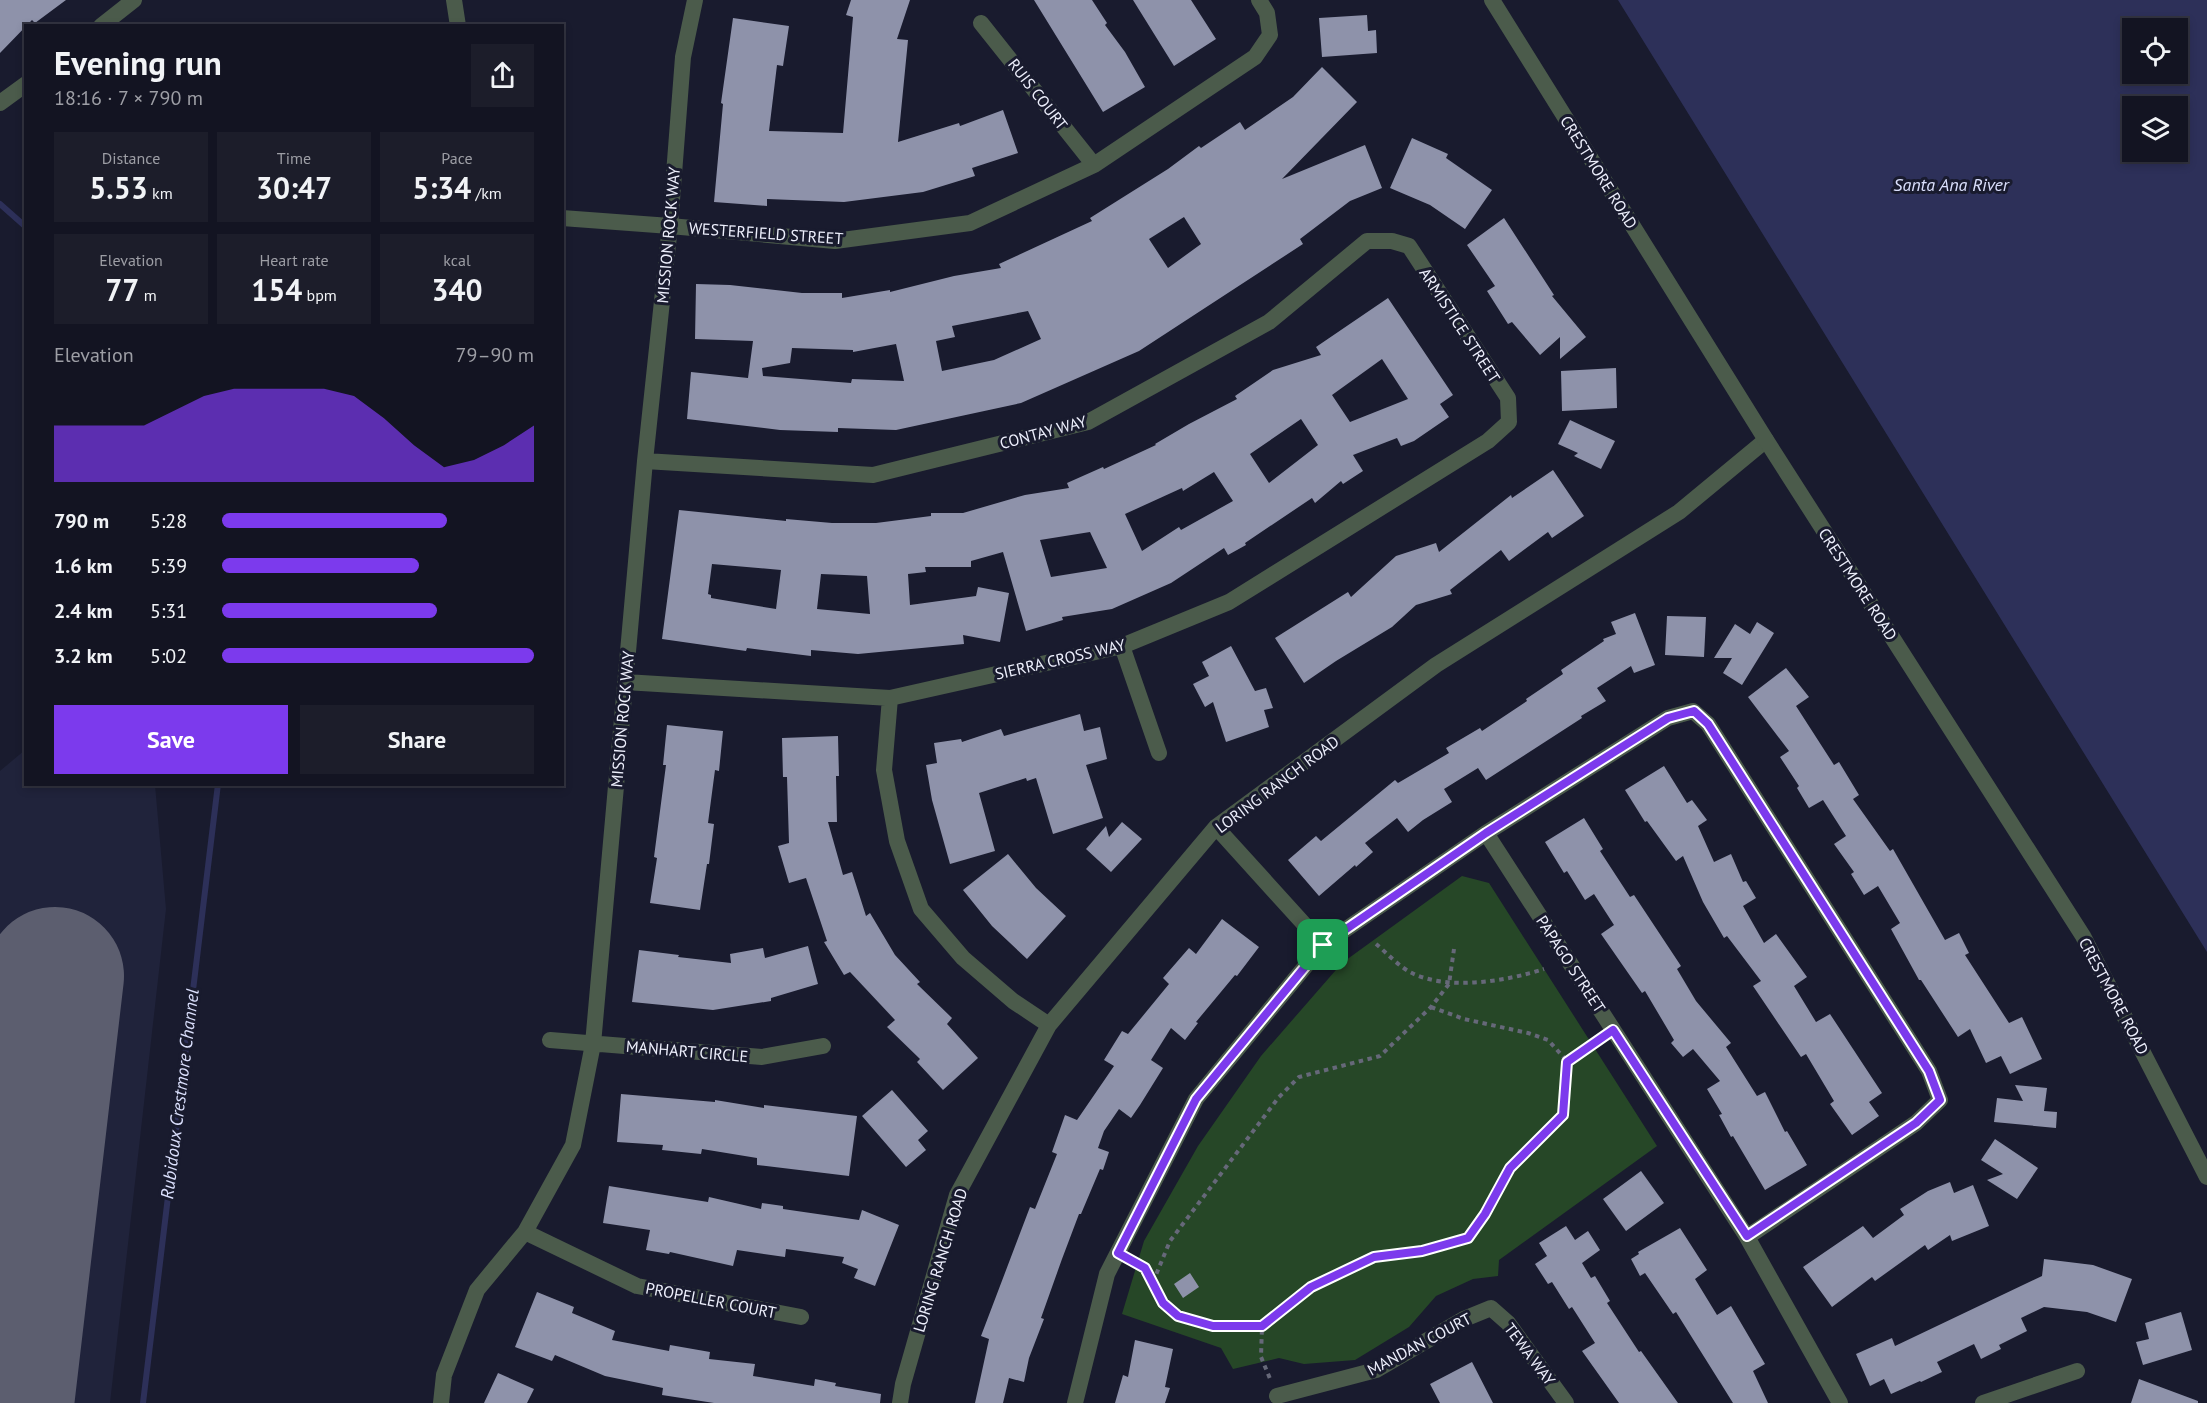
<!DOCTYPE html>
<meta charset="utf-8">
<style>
body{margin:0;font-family:"PT Sans",sans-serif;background:#1c1d2a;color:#f1f3f6;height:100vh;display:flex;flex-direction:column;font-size:22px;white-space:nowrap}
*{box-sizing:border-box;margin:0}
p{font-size:20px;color:#9d9ea5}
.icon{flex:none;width:33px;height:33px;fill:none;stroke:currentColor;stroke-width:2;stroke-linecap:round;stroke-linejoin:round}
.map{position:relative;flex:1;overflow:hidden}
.panel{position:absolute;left:24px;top:24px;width:540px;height:762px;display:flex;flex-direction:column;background:#131422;border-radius:0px;box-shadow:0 3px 9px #0003,0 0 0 2px #323340}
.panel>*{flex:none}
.tools{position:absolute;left:2122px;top:18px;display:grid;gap:12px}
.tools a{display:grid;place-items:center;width:66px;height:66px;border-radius:0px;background:#131422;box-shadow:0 3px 9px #0003,0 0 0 2px #323340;font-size:30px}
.pin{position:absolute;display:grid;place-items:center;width:51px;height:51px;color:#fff;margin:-26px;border-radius:12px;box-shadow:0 3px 9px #0006}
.round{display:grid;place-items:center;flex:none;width:63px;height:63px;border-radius:0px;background:#1c1d2a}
.headline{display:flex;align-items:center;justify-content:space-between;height:102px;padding:0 30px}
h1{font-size:33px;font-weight:600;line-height:45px}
.metrics{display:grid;grid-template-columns:repeat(3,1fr);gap:9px;height:102px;padding:6px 30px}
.metrics div{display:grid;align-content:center;border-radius:0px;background:#1c1d2a;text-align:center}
.metrics b{font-size:30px;font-weight:600}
.metrics small{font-size:16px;font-weight:400}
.metrics p{font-size:16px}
.chart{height:168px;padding:12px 30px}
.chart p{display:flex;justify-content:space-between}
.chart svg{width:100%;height:108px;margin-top:6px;fill:#7c3aed;opacity:.7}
.primary-button{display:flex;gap:12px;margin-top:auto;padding:12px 30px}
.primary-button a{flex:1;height:69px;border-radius:0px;background:#7c3aed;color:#fff;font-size:24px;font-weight:600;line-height:69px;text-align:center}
.primary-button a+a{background:#1c1d2a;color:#f1f3f6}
ul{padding:0 30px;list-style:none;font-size:20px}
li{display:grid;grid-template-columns:96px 72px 1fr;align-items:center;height:45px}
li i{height:15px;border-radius:8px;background:#7c3aed}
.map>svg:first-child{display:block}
</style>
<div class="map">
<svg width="2207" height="1403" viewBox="0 0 2207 1403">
<rect width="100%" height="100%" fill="#191b2e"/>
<path fill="#20233b" d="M25 750 26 784 155 785 166 909 110 1403H0V771Z"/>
<path fill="#264727" d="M1462 876 1489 883 1657 1146 1499 1260 1498 1276 1473 1279 1436 1296 1409 1327 1355 1360 1304 1364 1279 1358 1233 1369 1221 1348 1122 1314 1144 1241 1198 1146 1261 1056 1342 963Z"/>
<path fill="#2d3059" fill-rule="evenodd" d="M1618 0H2207V952ZM2133 28H2178V74H2133ZM2133 106H2178V152H2133Z"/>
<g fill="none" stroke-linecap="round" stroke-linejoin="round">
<path stroke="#2d3059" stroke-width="6" d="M0 204 26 227
M143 1403 218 784"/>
<path stroke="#5c5e6f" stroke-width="56" d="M0 1216 25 1230"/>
<path stroke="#5c5e6f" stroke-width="138" d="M5 1403 55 976"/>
</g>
<path fill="#8e92aa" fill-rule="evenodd" d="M0 0H66L35 23 32 20 0 53Z
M851 0H910L897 39 908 40 898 142 959 123 960 126 1003 110 1018 153 972 168 975 176 923 192 844 202 767 199V206L714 202 723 104 721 103 733 18 789 26 783 66 777 65 769 131 843 133 853 17 846 15Z
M1034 0H1092L1107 23 1105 25 1125 52 1145 87 1103 112Z
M1133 0H1191L1216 39 1174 66Z
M1367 15 1368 31 1376 30 1377 53 1322 57 1319 18Z
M1322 67 1357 102 1282 179 1365 145 1382 188 1350 201 1300 239 1303 244 1139 351 1021 403 896 430 838 428V432L780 430 687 419 691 372 748 378 753 341 695 339 696 284 730 285 802 293H842V298L890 290V292L954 276 1001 268 999 264 1092 221 1090 218 1168 169 1199 146 1201 148 1240 122 1245 130 1293 97ZM1184 217 1201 244 1168 268 1149 239ZM1028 311 1041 339 994 360 942 371 936 341 955 337 952 326ZM896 344 904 381 852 379 851 383 763 376 762 368 790 363 792 348 853 350V352Z
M1412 138 1448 154 1446 158 1492 190 1465 229 1430 205 1390 188Z
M1504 218 1554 295 1552 296 1586 337 1560 359V337L1540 355 1512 322 1508 324 1487 291 1495 286 1467 245Z
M1388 298 1453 395 1440 404 1449 417 1414 441 1401 446 1397 438 1353 455 1363 471 1343 484 1341 481 1315 503 1312 498 1245 543 1246 545 1228 555 1224 548 1171 583 1112 609 1062 617 1063 620 1026 631 1003 552 971 561V567H925L926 572 908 574 910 605 976 596 978 587 1009 593 1000 642 963 635 964 644 858 654 811 650V656L747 648 746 651 662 639 679 510 786 521V519L832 523H876L931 516V513H963L1025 495 1069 488 1067 483 1103 467 1104 469 1156 445 1155 444 1189 424 1237 399 1235 396 1273 370 1321 355 1316 347ZM1382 359 1408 399 1350 422 1332 395ZM1301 419 1318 445 1269 483 1250 454ZM1214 472 1233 501 1181 530 1179 527 1142 551 1125 514 1182 488 1183 491ZM1090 532 1107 568 1051 577 1040 540ZM712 564 781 570 776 609 711 598V595L708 594ZM821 574 867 576 870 614 817 609Z
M1616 368 1617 408 1562 411 1561 371Z
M1570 420 1615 441 1601 469 1574 456 1578 453 1558 444Z
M1553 470 1584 516 1552 538 1548 532 1509 561 1501 550 1450 590 1452 594 1416 605 1392 627 1336 661 1304 683 1275 638 1348 592 1351 597 1396 556 1436 543 1439 552 1511 495 1512 498Z
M1635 613 1655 665 1634 673 1631 666 1597 688 1606 701 1581 716 1582 718 1486 780 1478 768 1444 789 1452 802 1423 820 1408 832 1397 818 1365 843 1373 852 1356 867 1355 865 1319 896 1288 860 1316 836 1321 841 1395 780 1398 783 1449 753 1446 748 1480 728 1482 731 1527 701 1526 699 1563 674 1561 670 1604 641 1603 639 1616 634 1611 622Z
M1667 616 1706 617 1704 657 1665 655Z
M1757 622 1774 633 1742 685 1723 673 1732 658H1714L1735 624 1750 634Z
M1231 646 1255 691 1266 688 1273 708 1264 710 1269 727 1226 742 1213 702 1205 707 1193 684 1209 676 1202 662Z
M1786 668 1809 697 1796 706 1834 765 1839 762 1859 795 1853 799 1890 851 1893 849 1945 940 1959 933 1969 953 1965 955 2009 1023 2022 1017 2042 1059 2010 1074 2001 1056 1986 1063 1970 1029 1958 1037 1921 980H1919L1891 929 1900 923 1878 886 1864 895 1851 874 1854 872 1834 844 1846 836 1823 800 1809 808 1797 788 1799 786 1780 757 1789 751 1748 697Z
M1080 714 1084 731 1100 727 1107 759 1086 765 1103 818 1053 834 1036 778 1027 781 1026 778 979 793 995 851 950 864 932 800 926 765 937 763 934 743 961 739 962 742 1001 729 1004 736Z
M667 725 723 731 719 771 715 770 708 823 714 824 709 864H707L700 910 650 903 657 858 654 857 666 765H663Z
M838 736 839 776H836L837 822H828L843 875 852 872 866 916 870 913 895 955 920 982 917 984 952 1018 947 1024 978 1058 943 1090 917 1062 920 1059 887 1027 895 1020 850 972 844 975 824 942 827 941 806 878 789 883 778 846 789 843 787 777H783L782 738Z
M1664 766 1687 803 1692 800 1707 820 1698 826 1714 862 1731 854 1743 882 1746 881 1756 898 1743 906 1764 943 1776 934 1807 977 1794 986 1816 1022 1830 1014 1882 1093 1869 1102 1879 1116 1852 1135 1830 1104 1834 1101 1806 1054 1801 1057 1753 986 1761 981 1727 936 1724 938 1703 902 1683 856 1676 861 1647 821 1645 822 1625 790Z
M1584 818 1603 849 1600 851 1630 897 1634 895 1681 966 1677 969 1696 1001 1731 1043 1726 1047 1757 1096 1765 1092 1785 1132 1787 1131 1807 1165 1765 1190 1733 1136 1731 1137 1719 1115 1722 1114 1707 1089 1720 1081 1693 1049 1683 1057 1671 1043 1674 1040 1645 991 1642 993 1601 934 1614 925 1594 894 1585 900 1567 871 1564 873 1545 842Z
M1122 822 1142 839 1111 872 1086 849 1106 826 1109 837Z
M1008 854 1036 888 1066 916 1027 959 992 926 963 890Z
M1222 919 1259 947 1237 976 1235 975 1196 1022 1198 1023 1185 1040 1171 1028 1151 1060 1163 1068 1140 1105 1131 1118 1119 1109 1104 1131 1098 1148 1109 1152 1103 1170 1100 1169 1081 1214H1079L1062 1259 1041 1318 1044 1319 1029 1358 1024 1382 1009 1378 1003 1403H975L989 1339 981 1336 1030 1207 1035 1209 1057 1154 1052 1152 1065 1115 1077 1120 1114 1066 1104 1060 1122 1031 1128 1034 1169 984 1163 978 1189 948 1196 954Z
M808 946 818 984 771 998V1001L713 1010 632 1002 639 950 679 955 678 957 731 963 730 954 763 948 765 958Z
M2015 1085 2047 1088 2044 1111 2057 1112 2056 1128 1994 1122 1997 1098 2023 1101Z
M892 1090 928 1131 918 1140 926 1150 906 1167 862 1116Z
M621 1094 715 1102V1100L764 1108V1105L857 1116 849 1176 757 1165V1158L702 1149 701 1154 662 1150 663 1145 617 1142Z
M1995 1139 2038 1168 2017 1199 1987 1180 2003 1174 1981 1160Z
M1641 1171 1664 1203 1626 1231 1603 1199Z
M1950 1182 1954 1193 1973 1185 1989 1226 1952 1241 1950 1235 1928 1250 1925 1245 1875 1281 1872 1277 1832 1307 1803 1267 1863 1226 1873 1238 1904 1215 1900 1209 1928 1191Z
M609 1186 708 1202 709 1197 761 1209 762 1203 783 1206V1209L859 1220 862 1210 899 1225 875 1286 854 1278 858 1269 842 1263 844 1257 786 1249 785 1257 737 1250 733 1266 670 1252 669 1254 646 1250 650 1230 603 1223Z
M1566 1226 1575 1240 1588 1231 1600 1250 1582 1263 1591 1278 1595 1276 1610 1301 1607 1303 1639 1352 1641 1351 1678 1403H1619L1582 1351 1595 1343 1572 1307 1569 1309 1552 1282 1548 1284 1535 1264 1547 1256 1539 1243Z
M1680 1228 1707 1270 1695 1279 1717 1315 1731 1306 1765 1364 1753 1371 1768 1403H1733L1676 1312 1673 1314 1645 1273 1640 1276 1631 1259 1639 1254 1638 1252Z
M2044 1259 2093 1265 2132 1279 2116 1322 2087 1312 2044 1307 2021 1318 2027 1331 1999 1345 2001 1349 1981 1359 1974 1344 1937 1362 1942 1372 1921 1382 1920 1381 1891 1394 1884 1379 1870 1386 1856 1354 1892 1338 1895 1346 2042 1276Z
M1190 1273 1199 1287 1183 1298 1174 1284Z
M537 1292 574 1307 572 1313 615 1331 612 1340 669 1351 670 1345 710 1352 709 1359 755 1364 753 1376 814 1386 815 1379 836 1383 835 1386 881 1394 880 1403H714L662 1395 663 1388 605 1376 555 1355 552 1361 515 1347Z
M2181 1312 2192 1350 2143 1365 2136 1342 2149 1339 2145 1323Z
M1135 1340 1173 1349 1165 1387 1170 1388 1165 1403H1115L1123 1375 1128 1377Z
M1472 1362 1493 1403H1440L1430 1384Z
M498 1373 534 1389 527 1403H484Z
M2139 1379 2198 1401V1403H2131Z"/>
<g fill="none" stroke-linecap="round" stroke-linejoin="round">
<path stroke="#666879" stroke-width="4" stroke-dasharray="4.5 4.5" stroke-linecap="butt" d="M1376 944C1387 953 1399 967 1412 973 1448 991 1507 981 1544 969
M1431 1007 1464 1019 1528 1033 1548 1040 1567 1061
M1133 1261C1154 1272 1150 1284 1162 1301 1181 1330 1231 1326 1262 1326L1261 1357 1271 1381
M1153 1282 1170 1241 1279 1097 1299 1077 1380 1056 1431 1007 1449 984 1454 949
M1262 1326 1311 1287 1374 1257 1422 1251 1468 1238 1485 1214 1510 1168 1563 1115 1567 1061 1600 1039"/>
<path stroke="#4b5b4b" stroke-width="16" d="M454 0 458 26
M981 23 1094 165
M101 26 134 0
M0 103 26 84
M562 218 670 226 835 241 970 223 1094 165 1255 57 1270 35 1267 13 1259 0
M1122 646 1159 753
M625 682 890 698 1122 646 1229 602 1488 441 1509 422 1508 398 1409 246 1392 241H1367L1269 322 1088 422 873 475 645 461
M890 698 884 770 897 841 921 909 963 958 1013 1001 1049 1025
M1216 827 1323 945
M1486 833 1747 1237 1840 1403
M550 1040 762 1057 823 1046
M525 1232 637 1286 801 1317
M1277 1396 1376 1370 1464 1319 1491 1308 1508 1323 1566 1403
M441 1403 444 1375 477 1290 525 1232 573 1145 593 1044 645 461 670 226 683 57 695 0
M900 1403 903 1384 957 1195 1049 1025 1216 827 1436 665 1679 512 1766 440
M1075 1403 1107 1274 1196 1099 1323 945 1486 833 1668 718 1693 711 1708 724 1929 1071 1940 1100 1916 1123 1747 1237
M1983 1403 2077 1371"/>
<path stroke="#4b5b4b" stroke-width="16" d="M1492 0 1766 440 2083 936 2207 1177"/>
</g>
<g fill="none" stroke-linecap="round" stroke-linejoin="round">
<g stroke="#fff" stroke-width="12">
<path id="route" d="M1694 711 1708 724 1929 1071 1940 1100 1916 1123 1747 1236 1613 1030 1567 1062 1563 1115 1510 1168 1485 1214 1468 1238 1422 1251 1374 1257 1311 1287 1262 1326H1213L1178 1316 1163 1303 1145 1268 1118 1253 1196 1099 1323 945 1486 833 1668 718Z"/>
</g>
<use href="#route" stroke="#7c3aed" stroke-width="8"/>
</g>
<g text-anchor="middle" stroke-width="6" stroke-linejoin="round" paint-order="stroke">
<g font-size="16" fill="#edeffc" stroke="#191b2e">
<text transform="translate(1038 94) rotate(52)" y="6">RUIS COURT</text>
<text transform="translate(1599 172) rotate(58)" y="6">CRESTMORE ROAD</text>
<text transform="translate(766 233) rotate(4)" y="6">WESTERFIELD STREET</text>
<text transform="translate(668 235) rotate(-85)" y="6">MISSION ROCK WAY</text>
<text transform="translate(1460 325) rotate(57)" y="6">ARMISTICE STREET</text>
<text transform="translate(1043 432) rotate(-15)" y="6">CONTAY WAY</text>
<text transform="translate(1858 584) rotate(57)" y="6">CRESTMORE ROAD</text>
<text transform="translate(1060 659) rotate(-13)" y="6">SIERRA CROSS WAY</text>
<text transform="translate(622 719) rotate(-85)" y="6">MISSION ROCK WAY</text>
<text transform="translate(1277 784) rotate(-37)" y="6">LORING RANCH ROAD</text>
<text transform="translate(1571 964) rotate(57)" y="6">PAPAGO STREET</text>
<text transform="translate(2114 996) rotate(62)" y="6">CRESTMORE ROAD</text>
<text transform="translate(687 1051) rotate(5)" y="6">MANHART CIRCLE</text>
<text transform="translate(940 1260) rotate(-73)" y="6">LORING RANCH ROAD</text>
<text transform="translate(711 1300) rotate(11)" y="6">PROPELLER COURT</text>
<text transform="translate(1419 1344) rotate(-28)" y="6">MANDAN COURT</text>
<text transform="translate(1530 1354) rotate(53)" y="6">TEWA WAY</text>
</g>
<g font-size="18" font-style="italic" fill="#dbe0fd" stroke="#191b2e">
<text x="1951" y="191">Santa Ana River</text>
<text transform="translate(180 1094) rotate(-83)" y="6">Rubidoux Crestmore Channel</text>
</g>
</g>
</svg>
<div class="tools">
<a><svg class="icon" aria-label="locate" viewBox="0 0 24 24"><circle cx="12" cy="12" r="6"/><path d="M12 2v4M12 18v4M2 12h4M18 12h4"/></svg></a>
<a><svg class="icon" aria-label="layers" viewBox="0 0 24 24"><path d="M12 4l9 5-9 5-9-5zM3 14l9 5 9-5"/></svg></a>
</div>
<div class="pin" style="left:1323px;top:945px;background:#1e9e55"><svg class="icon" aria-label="arrive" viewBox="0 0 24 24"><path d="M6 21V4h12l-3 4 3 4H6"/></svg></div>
<section class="panel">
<div class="headline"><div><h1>Evening run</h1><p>18:16 · 7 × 790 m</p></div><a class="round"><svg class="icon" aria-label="share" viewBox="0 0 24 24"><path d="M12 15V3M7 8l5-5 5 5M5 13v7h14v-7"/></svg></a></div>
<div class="metrics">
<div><p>Distance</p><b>5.53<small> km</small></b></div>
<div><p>Time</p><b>30:47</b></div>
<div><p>Pace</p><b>5:34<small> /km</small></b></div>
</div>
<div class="metrics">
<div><p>Elevation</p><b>77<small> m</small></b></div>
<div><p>Heart rate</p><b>154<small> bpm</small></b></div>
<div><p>kcal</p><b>340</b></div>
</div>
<div class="chart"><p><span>Elevation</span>79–90 m</p>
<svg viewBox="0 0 160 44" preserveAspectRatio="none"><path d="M0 44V21L10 21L20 21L30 21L40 15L50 9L60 6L70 6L80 6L90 6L100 9L110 18L120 29L130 38L140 35L150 29L160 21V44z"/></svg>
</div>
<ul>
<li><b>790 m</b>5:28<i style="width:72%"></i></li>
<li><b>1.6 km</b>5:39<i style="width:63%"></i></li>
<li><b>2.4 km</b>5:31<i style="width:69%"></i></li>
<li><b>3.2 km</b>5:02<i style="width:100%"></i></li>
</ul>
<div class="primary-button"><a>Save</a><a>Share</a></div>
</section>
</div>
